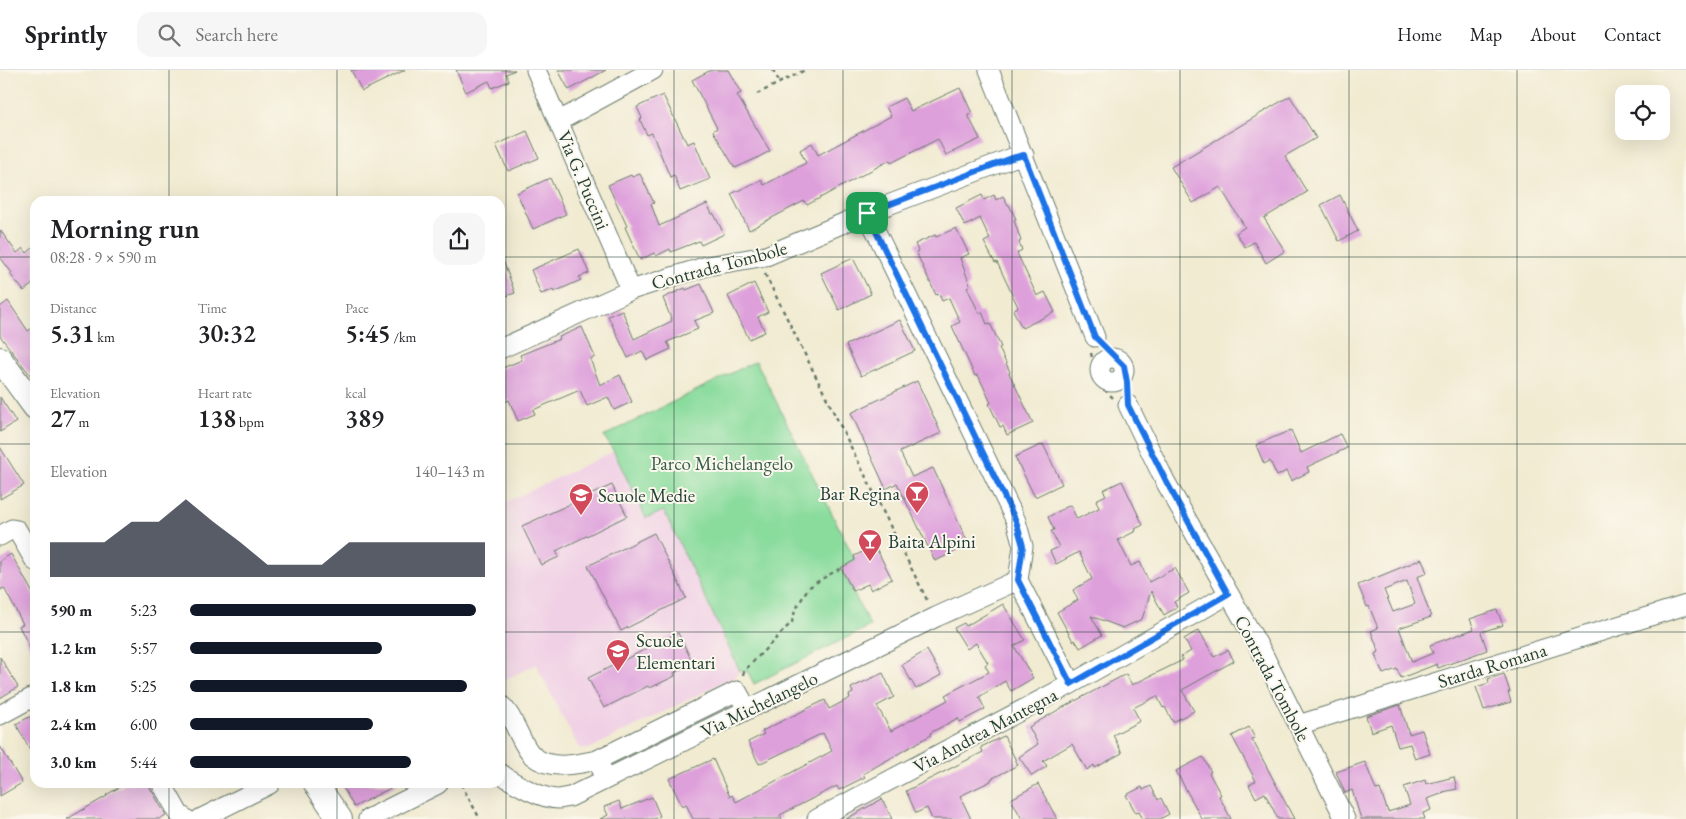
<!DOCTYPE html>
<meta charset="utf-8">
<style>
body{margin:0;font-family:"EB Garamond",serif;background:#f6f6f6;color:#202124;height:100vh;display:flex;flex-direction:column;font-size:19px;white-space:nowrap}
*{box-sizing:border-box;margin:0}
p{font-size:16px;color:#757577}
.icon{flex:none;width:28px;height:28px;fill:none;stroke:currentColor;stroke-width:2;stroke-linecap:round;stroke-linejoin:round}
.map{position:relative;flex:1;overflow:hidden}
.sheet{position:absolute;left:30px;top:126px;width:475px;height:592px;display:flex;flex-direction:column;background:#fff;border-radius:15px;box-shadow:0 5px 20px #0002}
.sheet>*{flex:none}
.tools{position:absolute;left:1615px;top:15px;display:grid;gap:10px}
.tools a{display:grid;place-items:center;width:55px;height:55px;border-radius:10px;background:#fff;box-shadow:0 5px 20px #0002;font-size:25px}
.pin{position:absolute;display:grid;place-items:center;width:42px;height:42px;color:#fff;margin:-21px;border-radius:10px;box-shadow:0 2px 8px #0006}
.round{display:grid;place-items:center;flex:none;width:52px;height:52px;border-radius:15px;background:#f6f6f6}
.head{display:flex;align-items:center;justify-content:space-between;height:85px;padding:0 20px}
h1{font-size:28px;font-weight:600;line-height:38px}
.figures{display:grid;grid-template-columns:repeat(3,1fr);gap:8px;height:85px;padding:5px 20px}
.figures div{display:grid;align-content:center}
.figures b{font-size:25px;font-weight:600}
.figures small{font-size:14px;font-weight:400}
.figures p{font-size:14px}
.chart{height:140px;padding:10px 20px}
.chart p{display:flex;justify-content:space-between}
.chart svg{width:100%;height:90px;margin-top:5px;fill:#111827;opacity:.7}
ul{padding:0 20px;list-style:none;font-size:16px}
li{display:grid;grid-template-columns:80px 60px 1fr;align-items:center;height:38px}
li i{height:12px;border-radius:6px;background:#111827}
header{display:flex;align-items:center;gap:30px;box-sizing:border-box;height:70px;padding:0 25px;background:#fff;border-bottom:1px solid #e0e0e0}
header strong{font-size:24px}
nav{display:flex;gap:28px;margin-inline-start:auto;font-size:18px}
.search{width:350px;height:45px;background:#f6f6f6;display:flex;align-items:center;gap:12px;box-sizing:border-box;padding:0 18px;border-radius:15px;color:#757577;font-size:19px}
.map>svg:first-child{display:block}
</style>
<header>
<strong>Sprintly</strong>
<div class="search"><svg class="icon" aria-label="search" viewBox="0 0 24 24"><circle cx="10" cy="10" r="6"/><path d="M15 15l6 6"/></svg>Search here</div>
<nav><a>Home</a><a>Map</a><a>About</a><a>Contact</a></nav>
</header>
<div class="map">
<svg width="1686" height="749" viewBox="0 0 1686 749">
<rect width="100%" height="100%" fill="#fbf7ec"/>
<filter id="ink" filterUnits="userSpaceOnUse"><feTurbulence type="fractalNoise" baseFrequency=".02" numOctaves="2"/><feDisplacementMap in="SourceGraphic" scale="10" xChannelSelector="R" yChannelSelector="G"/><feConvolveMatrix kernelMatrix="1 2 1 2 8 2 1 2 1" color-interpolation-filters="sRGB"/></filter>
<filter id="wash" filterUnits="userSpaceOnUse"><feTurbulence type="fractalNoise" baseFrequency=".0096" numOctaves="4" result="noise"/><feDisplacementMap in="SourceGraphic" scale="20" xChannelSelector="R" yChannelSelector="G"/><feGaussianBlur stdDeviation="1.12" result="paint"/><feColorMatrix in="noise" values="0 0 0 0 0 0 0 0 0 0 0 0 0 0 0 0 0 1.4 0 .05"/><feComposite in="paint" operator="in"/></filter>
<g filter="url(#wash)">
<rect width="100%" height="100%" fill="#f1ebd2"/>
<path fill="#f0d0e5" d="M614 381 647 448 664 440 740 601 736 606 589 679H581L577 674 539 601 537 594 500 612V435Z"/>
<path fill="#8adc9d" stroke="#548c68" d="M756 291 855 490 841 498 870 556 754 614 748 602 740 601 664 441 646 448 613 380 604 366Z"/>
<g id="blocks">
<path fill="#dea0db" fill-rule="evenodd" d="M351 0H405L362 21Z
M456 0H515L506 4 509 11 492 18 489 11 466 22Z
M558 0H606L569 20Z
M711 0H728L741 23 737 25 770 81 755 89 735 98 713 61 717 58 692 10Z
M960 18 972 43 968 45 980 69 946 85 938 69 891 93 890 90 807 135 804 131 749 160 731 124 761 110 764 115 806 93 800 80 812 73 818 85 891 46 886 37 904 28 911 41Z
M663 25 687 74 694 71 710 109 680 121 674 105 670 107 652 63 647 65 640 50 642 48 637 37Z
M1290 26 1316 68 1285 86 1307 122 1264 148 1285 181 1266 193 1254 172 1245 177 1236 163 1245 157 1220 117 1193 133 1171 97Z
M527 61 539 88 508 101 496 75Z
M640 104 654 133 651 134 659 156 707 134 712 144H714L724 164 701 175 699 171 671 182 670 179 656 186 654 183 640 190 625 157 627 156 608 115 631 105 632 107Z
M550 108 566 144 533 159 517 123Z
M982 125 984 130 994 125 996 130 1003 126 1008 135H1009L1016 149 1014 150 1021 171 1019 172 1022 180 1017 183 1037 226 1045 222 1055 242 1022 258 1013 240 1018 237 997 192 995 193 984 172 990 169 980 148 965 156 956 138Z
M1340 125 1358 161 1339 171 1321 135Z
M956 158 969 184 960 188 970 215 967 217 979 243 982 242 987 254 990 253 995 264 1001 277 999 278 1010 302 1009 303 1033 353 1007 365 1003 356 1000 357 989 334 991 333 978 305 975 306 952 256 960 252 949 228 942 231 939 224 936 225 916 182 918 181 915 174 935 165 936 167Z
M0 160 17 183 23 178 27 183 35 176V212L24 221 10 204 12 203 0 187Z
M579 179 589 203 579 207 581 210 554 222 553 220 541 224 531 200Z
M501 185 515 223 500 228V186Z
M853 188 871 224 839 240 821 203Z
M754 213 768 242 758 247 765 262 749 269 728 226Z
M701 214 714 243 694 251 698 259 667 272 671 279 647 290 642 281 628 288 608 246 622 240 634 269 672 251 663 228 685 218 686 220Z
M8 231 28 261 35 256V311L0 266V237Z
M900 250 915 281 861 306 846 275Z
M582 257 595 287 590 289 600 315 620 305 632 332 614 340 608 327 587 336 580 320 533 340 535 344 518 351 509 330 500 334V299L522 290 520 285 560 269 559 267Z
M917 311 941 363 900 382 912 407 933 398 969 475 935 491 897 413 886 419 851 343Z
M0 327 16 352 0 362Z
M1291 360 1301 383 1340 364 1347 378 1307 397 1309 402 1291 411 1286 401 1277 406 1270 391 1264 394 1256 375Z
M1043 374 1062 414 1035 427 1015 387Z
M0 377 24 415 0 429Z
M1122 411 1143 455 1135 459 1136 461 1118 470 1131 496 1140 492 1149 512 1175 498 1189 523 1174 532 1177 537 1164 545 1151 521 1142 549 1123 558 1091 546 1102 565 1080 578 1075 570 1073 571 1057 542 1078 530 1073 520 1092 509 1079 482 1056 494 1050 481 1059 477 1051 461 1054 460 1048 447 1070 435 1077 449 1099 438 1096 430 1106 425 1103 420Z
M612 415 627 446 556 481 559 487 541 495 522 456Z
M654 463 686 528 621 561 588 496Z
M875 476 892 509 871 520 868 514 853 521 841 498 855 490 854 486Z
M11 484 35 527V588L19 556 23 554 4 518 0 520V491Z
M1422 489 1427 503 1417 507 1431 547 1399 558 1412 592 1433 583 1430 575 1474 559 1470 549 1497 540 1503 555 1481 562 1487 580 1438 598 1437 594 1401 608 1397 599 1383 604 1375 584 1379 582 1371 561 1378 558 1369 536 1367 537 1358 515ZM1407 511 1415 534 1393 542 1384 520Z
M1003 534 1025 570 1014 576 1033 608 1011 621 1005 611 979 627 985 639 960 652 958 648 930 663 931 665 863 704 865 707 839 720 837 716 780 745 782 749H693L686 734 682 736 669 709 713 689 730 727 732 725 736 732 832 681 823 663 759 694 748 672 764 664 762 661 825 630 829 639 850 628 849 625 853 623 851 618 883 603 894 627 877 636 891 661 948 630 945 625 989 602 985 595 988 593 976 573 967 579 954 558 964 553 966 556Z
M1199 560 1214 587 1228 580 1234 591 1182 620 1194 641 1173 652 1165 637 1163 638 1157 626 1133 638 1140 651 1113 665 1122 683 1095 698 1094 695 1087 700 1072 674 1043 691 1047 696 1032 706 1019 687 1038 674 1029 657 1058 640 1126 604 1132 615 1183 590 1181 587 1191 581 1184 569Z
M678 563 693 593 674 603 675 606 650 618 648 616 604 638 588 608Z
M927 580 941 605 916 619 902 595Z
M0 587 18 617 0 628Z
M1504 604 1510 622H1508L1511 632 1484 640 1476 617 1489 613 1488 609Z
M1400 635 1409 664 1422 660 1430 684 1415 689 1410 674 1398 677 1391 655 1371 662 1366 646Z
M35 644V689L16 654Z
M1249 657 1255 668 1252 669 1294 749H1278L1265 723 1256 728 1249 715 1256 711 1232 666Z
M1004 666 1018 695 991 709V711L960 726 971 749H932L927 738 916 743 906 721 983 682 981 677Z
M0 676 22 713 0 726Z
M1203 687 1211 702 1209 703 1221 725 1219 726 1231 749H1202L1176 701Z
M1365 692 1376 720 1380 719 1388 742 1410 735 1404 717 1425 710 1426 714 1454 707 1457 719 1443 722 1444 723 1427 729 1431 740 1423 743 1425 749H1361L1352 720 1345 723 1336 702Z
M125 714H148L166 745 159 749H67L107 726 106 725Z
M341 714H398L354 737Z
M1038 714 1057 749H1022L1011 729Z
M1151 716 1158 730 1161 728 1169 744 1160 749H1143L1139 742 1136 743 1126 725 1142 717 1143 720Z
M652 727 660 746 654 749H600L608 745 604 737 619 731 622 739Z
M882 729 892 749H846Z"/>
</g>
</g>
<g filter="url(#ink)">
<use href="#blocks" fill-opacity="0" stroke="#687a6b" stroke-width="1"/>
<g fill="none" stroke-linecap="round" stroke-linejoin="round">
<g stroke="#687a6b" stroke-width="21">
<path id="minor" d="M536 0 631 220
M989 0 1095 267
M559 51 653 0
M867 143 1016 451 1023 476 1018 510 1071 614
M500 279 631 220 707 196 766 186 867 143 1012 88 1024 85
M1100 300a12 12 0 1 1 24 0a12 12 0 1 1-24 0Z
M1128 335 1165 411 1263 584 1345 749
M0 466 12 459 17 460 35 491
M500 634C509 642 512 650 517 660 521 668 526 680 533 686 551 701 577 694 597 690
M0 645 35 626
M1298 655 1686 535
M500 703C513 713 542 729 558 729 562 729 566 727 570 727L936 547 1018 510
M606 708 597 690 737 621 747 639
M162 714 179 744 186 749
M200 749 270 714
M368 749 438 714
M817 749 1071 614 1229 524"/>
</g>
<g stroke="#687a6b" stroke-width="26">
<path id="major" d="M0 289 35 337
M316 714 340 749"/>
</g>
<path stroke="#687a6b" stroke-width="2.5" stroke-dasharray="4 4" stroke-linecap="butt" d="M773 0 780 13
M757 24 805 0
M765 204 928 532
M1091 283 1098 313 1113 328
M743 605 744 601 792 552 795 541 808 518 820 510 841 498
M461 714 480 749"/>
<use href="#minor" stroke="#fff" stroke-width="19"/>
<use href="#major" stroke="#fff" stroke-width="24"/>
</g>
</g>
<g fill="none" stroke-linecap="round" stroke-linejoin="round" filter="url(#ink)">
<g stroke="#fff" stroke-width="10">
<path id="route" d="M1024 85 1095 267 1124 296 1127 312 1128 335 1166 411 1228 524 1071 614 1018 510 1023 476 1016 451 867 143 1012 88Z"/>
</g>
<use href="#route" stroke="#1a73e8" stroke-width="6"/>
</g>
<path fill="none" stroke="#1f3d34" stroke-width="1" stroke-opacity="0.55" d="M169 0V131M337 0V131M506 0V749M674 0V749M843 0V749M1012 0V749M1180 0V749M1349 0V749M1517 0V749M0 187H35M500 187H1686M0 374H35M500 374H1686M0 562H35M500 562H1686M169 714V749M337 714V749"/>
<defs>
<g id="bar-pin" transform="scale(1.25)"><path d="M0 17L-7.5 6A9.5 9.5 0 1 1 7.5 6Z" fill="#d1495b" stroke="#fbf7ec"/><path d="M-6-5H6L.8 .8V4.5H3.5V6h-7V4.5H-.8V.8Z" fill="#fff"/></g>
<g id="school-pin" transform="scale(1.25)"><path d="M0 17L-7.5 6A9.5 9.5 0 1 1 7.5 6Z" fill="#d1495b" stroke="#fbf7ec"/><path d="M0-5L7-2L0 1L-7-2ZM-4 1L0 2.5L4 1V4Q0 6-4 4Z" fill="#fff"/></g>
</defs>
<g fill-rule="evenodd">
<use href="#bar-pin" x="917" y="423"/>
<use href="#school-pin" x="581" y="425"/>
<use href="#bar-pin" x="870" y="471"/>
<use href="#school-pin" x="618" y="581"/>
</g>
<g text-anchor="middle" stroke-width="4" stroke-linejoin="round" paint-order="stroke">
<g font-size="19" fill="#1f3d34" stroke="#fbf7ec">
<text transform="translate(584 110) rotate(67)" y="7">Via G. Puccini</text>
<text transform="translate(719 195) rotate(-15)" y="7">Contrada Tombole</text>
<text transform="translate(1492 595) rotate(-17)" y="7">Starda Romana</text>
<text transform="translate(1273 608) rotate(62)" y="7">Contrada Tombole</text>
<text transform="translate(759 634) rotate(-26)" y="7">Via Michelangelo</text>
<text transform="translate(985 660) rotate(-28)" y="7">Via Andrea Mantegna</text>
</g>
<g font-size="19" fill="#345d49" stroke="#fbf7ec">
<text x="722" y="400">Parco Michelangelo</text>
</g>
<g font-size="19" fill="#1f3d34" stroke="#fbf7ec" text-anchor="start">
<text x="900" y="430" text-anchor="end">Bar Regina</text>
<text x="598" y="432">Scuole Medie</text>
<text x="888" y="478">Baita Alpini</text>
<text x="636" y="577">Scuole<tspan x="636" dy="22">Elementari</tspan></text>
</g>
</g>
</svg>
<div class="tools">
<a><svg class="icon" aria-label="locate" viewBox="0 0 24 24"><circle cx="12" cy="12" r="6"/><path d="M12 2v4M12 18v4M2 12h4M18 12h4"/></svg></a>
</div>
<div class="pin" style="left:867px;top:143px;background:#1e9e55"><svg class="icon" aria-label="arrive" viewBox="0 0 24 24"><path d="M6 21V4h12l-3 4 3 4H6"/></svg></div>
<section class="sheet">
<div class="head"><div><h1>Morning run</h1><p>08:28 · 9 × 590 m</p></div><a class="round"><svg class="icon" aria-label="share" viewBox="0 0 24 24"><path d="M12 15V3M7 8l5-5 5 5M5 13v7h14v-7"/></svg></a></div>
<div class="figures">
<div><p>Distance</p><b>5.31<small> km</small></b></div>
<div><p>Time</p><b>30:32</b></div>
<div><p>Pace</p><b>5:45<small> /km</small></b></div>
</div>
<div class="figures">
<div><p>Elevation</p><b>27<small> m</small></b></div>
<div><p>Heart rate</p><b>138<small> bpm</small></b></div>
<div><p>kcal</p><b>389</b></div>
</div>
<div class="chart"><p><span>Elevation</span>140–143 m</p>
<svg viewBox="0 0 160 44" preserveAspectRatio="none"><path d="M0 44V27L10 27L20 27L30 17L40 17L50 6L60 17L70 27L80 38L90 38L100 38L110 27L120 27L130 27L140 27L150 27L160 27V44z"/></svg>
</div>
<ul>
<li><b>590 m</b>5:23<i style="width:97%"></i></li>
<li><b>1.2 km</b>5:57<i style="width:65%"></i></li>
<li><b>1.8 km</b>5:25<i style="width:94%"></i></li>
<li><b>2.4 km</b>6:00<i style="width:62%"></i></li>
<li><b>3.0 km</b>5:44<i style="width:75%"></i></li>
</ul>
</section>
</div>
